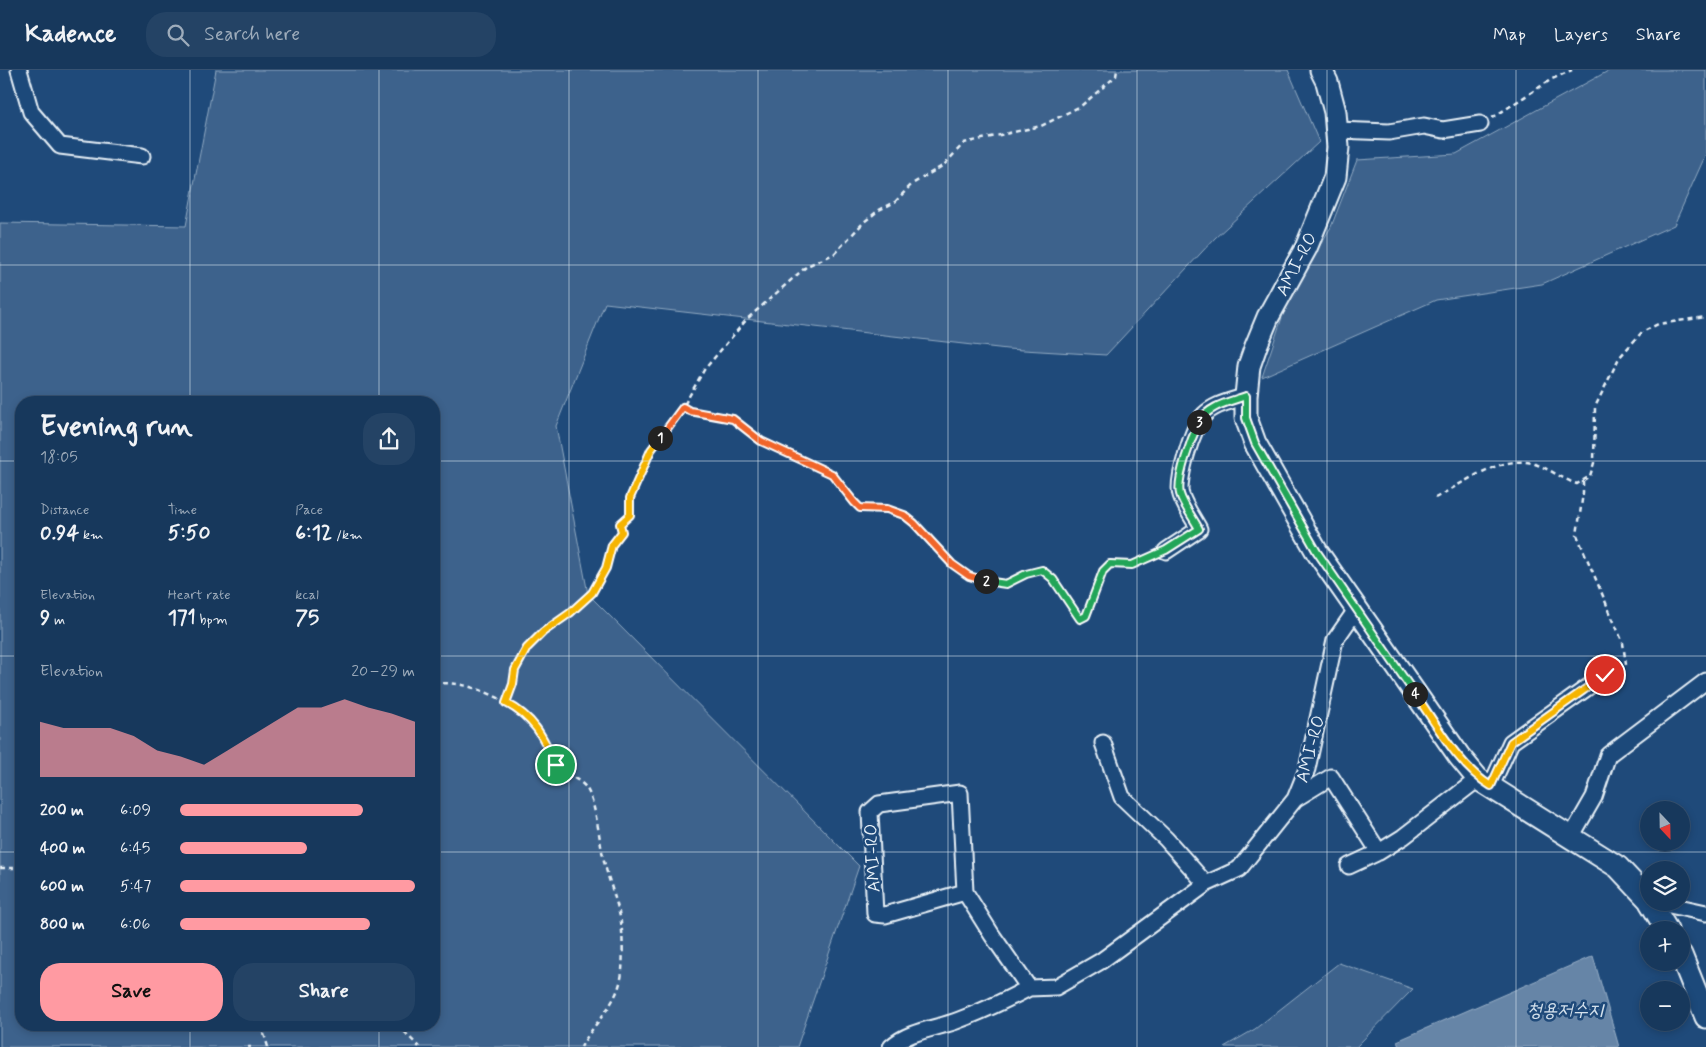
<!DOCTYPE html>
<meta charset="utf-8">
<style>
body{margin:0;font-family:Mynerve,"Poor Story",sans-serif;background:#244365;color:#f1f3f6;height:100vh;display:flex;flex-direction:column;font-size:19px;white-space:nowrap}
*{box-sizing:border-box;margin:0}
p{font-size:16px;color:#9eacbb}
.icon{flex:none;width:28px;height:28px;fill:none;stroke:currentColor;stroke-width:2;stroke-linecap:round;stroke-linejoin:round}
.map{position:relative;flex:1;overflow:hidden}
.sheet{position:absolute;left:15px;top:326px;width:425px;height:635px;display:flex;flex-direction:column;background:#17385c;border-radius:20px;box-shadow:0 2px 8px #0003,0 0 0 1px #365272}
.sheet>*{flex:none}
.needle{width:32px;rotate:158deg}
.buttons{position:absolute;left:1640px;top:731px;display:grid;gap:10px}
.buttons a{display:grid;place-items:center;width:50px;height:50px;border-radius:50%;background:#17385c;box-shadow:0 2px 8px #0003,0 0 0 1px #365272;font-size:25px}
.pin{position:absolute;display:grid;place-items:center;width:42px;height:42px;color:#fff;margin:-21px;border:2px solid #fff;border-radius:50%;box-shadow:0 1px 5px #0007}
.km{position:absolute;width:25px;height:25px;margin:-12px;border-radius:50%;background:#222;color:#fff;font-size:14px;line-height:25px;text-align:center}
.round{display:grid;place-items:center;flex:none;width:52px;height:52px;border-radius:20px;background:#244365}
.overview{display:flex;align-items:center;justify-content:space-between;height:85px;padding:0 25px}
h1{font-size:28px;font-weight:800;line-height:38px}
.metrics{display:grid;grid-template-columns:repeat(3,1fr);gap:8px;height:85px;padding:5px 25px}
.metrics div{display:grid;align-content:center}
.metrics b{font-size:21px;font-weight:800}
.metrics small{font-size:14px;font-weight:400}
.metrics p{font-size:14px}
.chart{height:140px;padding:10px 25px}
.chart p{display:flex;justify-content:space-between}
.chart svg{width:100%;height:90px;margin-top:5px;fill:#ff9aa2;opacity:.7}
.action{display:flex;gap:10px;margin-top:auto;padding:10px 25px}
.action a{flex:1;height:58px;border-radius:20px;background:#ff9aa2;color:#111;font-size:20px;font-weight:800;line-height:58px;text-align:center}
.action a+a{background:#244365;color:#f1f3f6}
ul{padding:0 25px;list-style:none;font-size:16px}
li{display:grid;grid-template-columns:80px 60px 1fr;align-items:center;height:38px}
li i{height:12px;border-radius:6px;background:#ff9aa2}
header{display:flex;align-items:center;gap:30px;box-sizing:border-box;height:70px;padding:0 25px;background:#17385c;border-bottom:1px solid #365272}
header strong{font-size:24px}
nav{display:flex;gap:28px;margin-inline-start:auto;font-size:18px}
.search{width:350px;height:45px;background:#244365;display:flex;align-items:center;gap:12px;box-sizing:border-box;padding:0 18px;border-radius:20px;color:#9eacbb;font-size:19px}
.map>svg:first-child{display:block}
</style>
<header>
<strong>Kadence</strong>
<div class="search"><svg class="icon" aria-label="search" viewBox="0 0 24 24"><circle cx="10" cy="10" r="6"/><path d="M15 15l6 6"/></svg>Search here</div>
<nav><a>Map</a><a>Layers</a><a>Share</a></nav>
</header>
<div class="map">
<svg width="1706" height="977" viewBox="0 0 1706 977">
<rect width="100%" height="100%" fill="#1f4a7a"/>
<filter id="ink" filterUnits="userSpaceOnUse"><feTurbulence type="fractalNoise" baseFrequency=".02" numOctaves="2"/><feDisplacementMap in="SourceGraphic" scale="10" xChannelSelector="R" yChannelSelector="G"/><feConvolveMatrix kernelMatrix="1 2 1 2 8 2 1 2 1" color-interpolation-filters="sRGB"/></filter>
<g filter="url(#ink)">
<path fill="#3c628c" stroke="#92aac2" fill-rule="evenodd" d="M216 0H1288L1319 72 1215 168 1106 285 1007 279 605 233 556 356 588 524 859 796 797 977H0V153L186 156ZM21 332H434V955H21Z
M1610 0H1706V84L1674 155 1542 214 1436 230 1262 307 1289 227 1331 157 1357 90 1456 84Z
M1339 893 1413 919 1356 977H1224L1255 959Z"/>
<path fill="#6685a7" stroke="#9ab0c7" d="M1593 886 1619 977H1399L1397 971Z"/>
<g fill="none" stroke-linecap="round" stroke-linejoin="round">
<g stroke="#e8f1f8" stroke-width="19">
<path id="street" d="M19 0 31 42 60 76 142 86
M1337 60 1389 62 1424 56 1443 60 1480 54
M1166 481 1199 459C1193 448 1185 437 1181 425 1176 412 1193 355 1204 345 1214 334 1232 331 1246 326
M1103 673 1122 727 1166 769 1206 814
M1491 716 1511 672 1605 605
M1295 729 1331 707 1379 782
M1571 767 1594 727 1608 685 1706 611
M1349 796 1379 782 1403 767 1478 709
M965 822 885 845 875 844 870 742 879 734 960 723 965 822 992 865 1029 918 1056 917 1101 891 1206 814 1239 799 1295 729 1307 699 1335 570 1356 540
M1656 832 1706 843
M891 977C910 960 936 959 959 950 983 941 1006 930 1029 918"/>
</g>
<g stroke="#e8f1f8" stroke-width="25">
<path id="secondary" d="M1321 0 1327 12 1335 42 1338 77 1335 107 1306 178 1268 247 1256 276 1249 296 1246 326V348L1255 373 1317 482 1459 686 1478 709 1618 797 1649 830
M1650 832 1667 860
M1681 885 1706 947"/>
</g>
<path stroke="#e8f1f8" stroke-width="2.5" stroke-dasharray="5 4" stroke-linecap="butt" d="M1492 48 1552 9 1572 0
M683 337 690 341 733 349 761 371 832 403 854 432 860 438 887 439 904 445 914 453 952 494 969 506 989 512 1006 514 1026 504 1042 500 1053 509 1080 549 1086 546 1103 501 1109 494 1132 495 1154 485
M1583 411V423L1577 465 1623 573 1626 595
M1435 428C1462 414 1503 383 1535 394 1550 399 1562 409 1577 414L1590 406 1594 393 1595 337 1619 288 1642 262 1658 254 1706 247
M434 614C468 608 521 634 540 662 547 672 549 687 557 696 565 705 581 709 587 719 596 734 599 768 603 786 607 808 617 829 621 852 623 865 623 887 622 901 620 932 595 951 581 977
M506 633 513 614 515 600 527 578 543 561 570 543 592 523 606 498 612 475 621 463 620 454 629 445 630 428 651 380 683 337 704 300 747 249 807 196 834 184 864 152 879 140 895 132 912 114 944 95 964 73 1041 56 1081 36 1116 6 1117 0
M0 798H21
M398 955 419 977
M248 977H251
M268 977 264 964 270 955"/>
<use href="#street" stroke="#1f4a7a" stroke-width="15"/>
<use href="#secondary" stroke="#1f4a7a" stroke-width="21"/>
</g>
</g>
<g fill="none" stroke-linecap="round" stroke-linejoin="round" filter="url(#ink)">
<g stroke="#fff" stroke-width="10">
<path id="split-1" d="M556 695C543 667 535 648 506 633L513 614 515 600 527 578 543 562 570 543 592 523 606 498 612 475 622 462 620 454 630 445V428L651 380 660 368"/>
</g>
<g stroke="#fff" stroke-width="10">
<path id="split-2" d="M660 368 683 337 690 341 733 349 761 371 832 404 854 432 860 438 887 439 904 445 914 453 952 494 969 506 986 511"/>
</g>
<g stroke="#fff" stroke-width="10">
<path id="split-3" d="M986 511 1006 514 1026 504 1042 500 1053 509 1080 549 1086 546 1103 501 1110 494 1132 495 1166 480 1199 459C1194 449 1183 435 1180 424 1176 408 1192 367 1199 352"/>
</g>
<g stroke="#fff" stroke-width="10">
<path id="split-4" d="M1199 352C1208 336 1229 332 1246 326V348L1255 373 1317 482 1415 624"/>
</g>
<g stroke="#fff" stroke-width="10">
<path id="split-5" d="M1415 624C1437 655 1459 697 1491 716L1511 672 1605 605"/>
</g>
<use href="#split-1" stroke="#f5b400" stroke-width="6"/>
<use href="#split-2" stroke="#f0652b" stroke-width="6"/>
<use href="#split-3" stroke="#22a559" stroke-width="6"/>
<use href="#split-4" stroke="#22a559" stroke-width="6"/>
<use href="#split-5" stroke="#f5b400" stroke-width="6"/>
</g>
<path fill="none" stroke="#e8f1f8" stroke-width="1" stroke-opacity="0.55" d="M190 0V332M379 0V332M569 0V977M758 0V977M948 0V977M1137 0V977M1327 0V977M1516 0V977M0 195H1706M0 391H21M434 391H1706M0 586H21M434 586H1706M0 782H21M434 782H1706M190 955V977M379 955V977"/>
<g text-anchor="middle" stroke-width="5" stroke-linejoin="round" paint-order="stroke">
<g font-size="18" fill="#e8f1f8" stroke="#1f4a7a">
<text transform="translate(1296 194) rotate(-63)" y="6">AMI-RO</text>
<text transform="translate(1310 679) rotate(-75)" y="6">AMI-RO</text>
<text transform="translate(872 788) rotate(-93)" y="6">AMI-RO</text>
</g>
<g font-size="19" font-style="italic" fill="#d4e1ec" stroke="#1f4a7a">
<text x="1565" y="946">청용저수지</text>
</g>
</g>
</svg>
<div class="buttons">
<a><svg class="needle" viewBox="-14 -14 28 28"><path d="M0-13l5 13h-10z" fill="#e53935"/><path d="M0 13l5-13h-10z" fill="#9eacbb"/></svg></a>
<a><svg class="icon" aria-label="layers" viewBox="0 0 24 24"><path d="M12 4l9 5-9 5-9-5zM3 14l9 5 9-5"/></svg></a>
<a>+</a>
<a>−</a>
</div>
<div class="pin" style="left:556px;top:695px;background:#1e9e55"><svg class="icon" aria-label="arrive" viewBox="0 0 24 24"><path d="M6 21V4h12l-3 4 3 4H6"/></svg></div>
<div class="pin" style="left:1605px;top:605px;background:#d93025"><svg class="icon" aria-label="check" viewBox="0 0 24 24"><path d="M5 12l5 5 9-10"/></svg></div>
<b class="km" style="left:660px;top:368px">1</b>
<b class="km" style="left:986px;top:511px">2</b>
<b class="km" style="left:1199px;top:352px">3</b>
<b class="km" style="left:1415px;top:624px">4</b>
<section class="sheet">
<div class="overview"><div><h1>Evening run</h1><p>18:05</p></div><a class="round"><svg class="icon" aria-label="share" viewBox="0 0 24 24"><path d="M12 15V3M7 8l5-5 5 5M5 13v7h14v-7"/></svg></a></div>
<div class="metrics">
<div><p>Distance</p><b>0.94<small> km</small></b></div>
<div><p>Time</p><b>5:50</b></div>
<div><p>Pace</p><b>6:12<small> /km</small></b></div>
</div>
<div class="metrics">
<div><p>Elevation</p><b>9<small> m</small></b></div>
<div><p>Heart rate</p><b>171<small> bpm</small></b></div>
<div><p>kcal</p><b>75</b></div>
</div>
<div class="chart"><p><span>Elevation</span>20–29 m</p>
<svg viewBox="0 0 160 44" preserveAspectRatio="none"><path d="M0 44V17L10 20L20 20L30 20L40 24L50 31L60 34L70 38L80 31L90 24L100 17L110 10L120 10L130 6L140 10L150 13L160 17V44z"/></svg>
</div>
<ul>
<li><b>200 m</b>6:09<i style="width:78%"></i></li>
<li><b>400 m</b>6:45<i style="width:54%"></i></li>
<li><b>600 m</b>5:47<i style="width:100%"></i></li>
<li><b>800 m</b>6:06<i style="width:81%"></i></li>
</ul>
<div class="action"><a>Save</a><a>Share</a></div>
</section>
</div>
